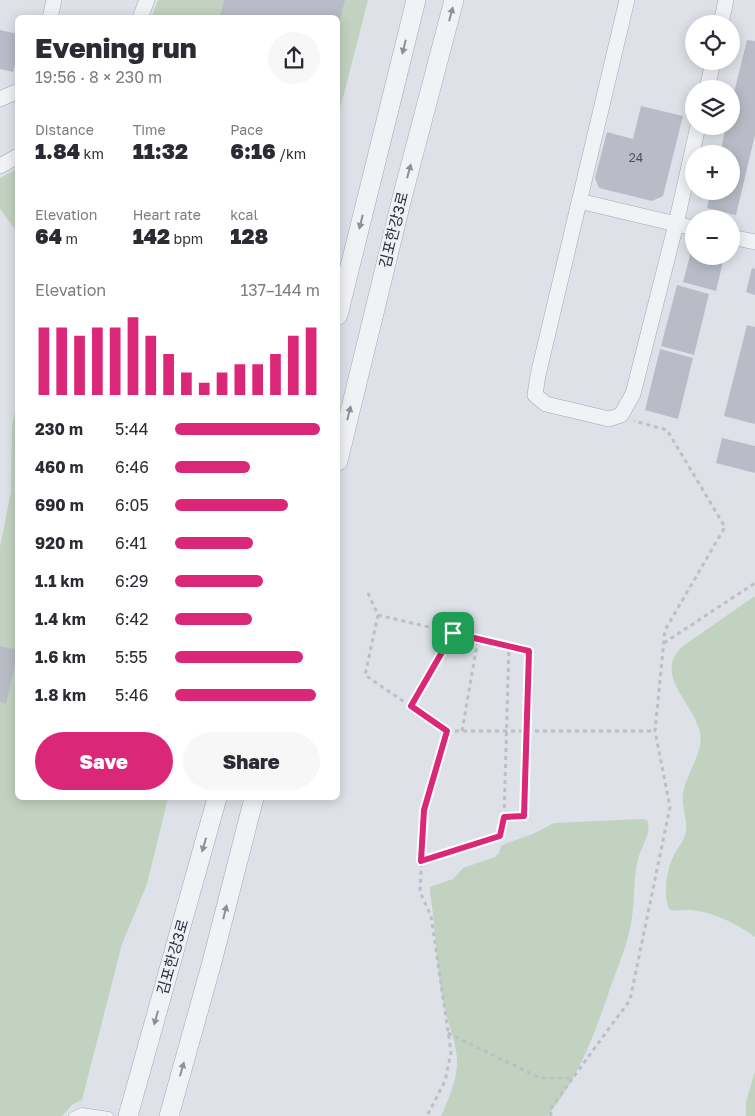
<!DOCTYPE html>
<meta charset="utf-8">
<style>
body{margin:0;font-family:"Golos Text","Noto Sans KR",sans-serif;background:#f7f7f7;color:#2b2b33;height:100vh;display:flex;flex-direction:column;font-size:19px;white-space:nowrap}
*{box-sizing:border-box;margin:0}
p{font-size:16px;color:#7c7c81}
.icon{flex:none;width:28px;height:28px;fill:none;stroke:currentColor;stroke-width:2;stroke-linecap:round;stroke-linejoin:round}
.map{position:relative;flex:1;overflow:hidden}
.side{position:absolute;left:15px;top:15px;width:325px;height:785px;display:flex;flex-direction:column;background:#fff;border-radius:8px;box-shadow:0 2px 12px #0003}
.side>*{flex:none}
.buttons{position:absolute;left:685px;top:15px;display:grid;gap:10px}
.buttons a{display:grid;place-items:center;width:55px;height:55px;border-radius:50%;background:#fff;box-shadow:0 2px 12px #0003;font-size:25px}
.pin{position:absolute;display:grid;place-items:center;width:42px;height:42px;color:#fff;margin:-21px;border-radius:10px;box-shadow:0 2px 8px #0006}
.round{display:grid;place-items:center;flex:none;width:52px;height:52px;border-radius:26px;background:#f7f7f7}
.overview{display:flex;align-items:center;justify-content:space-between;height:85px;padding:0 20px}
h1{font-size:28px;font-weight:800;line-height:38px}
.stats{display:grid;grid-template-columns:repeat(3,1fr);gap:8px;height:85px;padding:5px 20px}
.stats div{display:grid;align-content:center}
.stats b{font-size:21px;font-weight:800}
.stats small{font-size:14px;font-weight:400}
.stats p{font-size:14px}
.chart{height:140px;padding:10px 20px}
.chart p{display:flex;justify-content:space-between}
.chart svg{width:100%;height:90px;margin-top:5px;stroke:#db2777;stroke-width:6}
.action{display:flex;gap:10px;margin-top:auto;padding:10px 20px}
.action a{flex:1;height:58px;border-radius:30px;background:#db2777;color:#fff;font-size:20px;font-weight:800;line-height:58px;text-align:center}
.action a+a{background:#f7f7f7;color:#2b2b33}
ul{padding:0 20px;list-style:none;font-size:16px}
li{display:grid;grid-template-columns:80px 60px 1fr;align-items:center;height:38px}
li i{height:12px;border-radius:6px;background:#db2777}
.map>svg:first-child{display:block}
</style>
<div class="map">
<svg width="755" height="1116" viewBox="0 0 755 1116">
<rect width="100%" height="100%" fill="#dee1e8"/>
<path fill="#c2d2c0" d="M158 0H368L338 117V18H151Z
M17 169V232L0 209V178Z
M17 403 18 798H168L147 884 122 944 82 1100 73 1104 62 1116H0V547L11 492 12 425Z
M755 596V937C738 924 711 911 689 910 683 910 676 911 670 910 662 898 667 867 674 855 677 848 683 843 685 835 689 822 681 807 683 793 686 777 696 763 700 746 708 711 647 679 683 646Z
M642 819 647 820C653 832 640 848 638 860 633 878 635 898 632 917 629 940 620 961 612 983 595 1033 581 1073 548 1116H441C448 1101 456 1082 457 1065 458 1045 448 1025 444 1006 436 968 436 930 430 892V887L453 879 463 868 495 857 499 853 501 846 507 843 533 834 554 823Z
M755 1072V1116H746V1102Z"/>
<path fill="#b9bcc7" d="M224 0H345L338 28V18H220Z
M0 30 18 34V56L13 72 0 69Z
M747 40 755 41V135L736 215 707 208 711 191H731V154H720L726 126H731V105Z
M641 106 683 116 663 196 652 201 599 188 595 178 607 132 633 139Z
M692 248 694 249V256L724 257 716 291 683 282Z
M752 268 755 269V295L746 292Z
M677 285 709 294 694 355 661 346Z
M747 325 755 327V424L724 416Z
M660 349 693 358 678 419 645 410Z
M722 438 755 446V473L716 463Z
M0 646 18 650 6 704 0 702Z"/>
<g fill="none" stroke-linecap="round" stroke-linejoin="round">
<g stroke="#a4a7b2" stroke-width="9">
<path id="service" d="M73 1116 82 1112 109 1116"/>
</g>
<g stroke="#a4a7b2" stroke-width="16">
<path id="minor" d="M50 18 54 0
M140 18 147 0
M721 24 726 0
M707 89 713 61
M0 99 18 91
M0 166 18 156
M579 201 676 224 633 394 621 415 609 419 546 404 535 395 538 375 627 0
M694 228 676 224 698 126
M731 237 755 242"/>
</g>
<g stroke="#a4a7b2" stroke-width="20">
<path id="tertiary" d="M338 315 416 0
M338 461 402 198 454 0
M128 1116 217 798
M169 1116 212 962 254 798"/>
</g>
<path stroke="#bdbfc6" stroke-width="3" stroke-dasharray="4 4" stroke-linecap="butt" d="M368 593 378 615 365 675 447 731 424 810 420 892 431 916 451 1052 445 1081 427 1116
M378 615 529 651 524 816 504 817
M664 643 755 583
M411 706 453 633
M447 731H655
M462 731 478 639
M421 861 501 836 504 817 509 646
M448 1033 540 1078H572
M551 1116 550 1109 630 1000 670 807 655 731 665 630 725 527 667 430 634 421"/>
<use href="#service" stroke="#f1f2f6" stroke-width="8"/>
<use href="#minor" stroke="#f1f2f6" stroke-width="15"/>
<use href="#tertiary" stroke="#f1f2f6" stroke-width="19"/>
</g>
<defs><path id="oneway-solid" d="M-6-.8H1V-3.2L6.5 0L1 3.2V.8H-6Z" transform="scale(1.25)"/></defs>
<g fill="#8c909a">
<use href="#oneway-solid" transform="translate(451 14) rotate(-75)"/>
<use href="#oneway-solid" transform="translate(404 47) rotate(104)"/>
<use href="#oneway-solid" transform="translate(409 171) rotate(-75)"/>
<use href="#oneway-solid" transform="translate(361 222) rotate(104)"/>
<use href="#oneway-solid" transform="translate(349 413) rotate(-76)"/>
<use href="#oneway-solid" transform="translate(204 845) rotate(106)"/>
<use href="#oneway-solid" transform="translate(225 912) rotate(-76)"/>
<use href="#oneway-solid" transform="translate(156 1018) rotate(106)"/>
<use href="#oneway-solid" transform="translate(182 1069) rotate(-74)"/>
</g>
<g fill="none" stroke-linecap="round" stroke-linejoin="round">
<g stroke="#fff" stroke-width="10">
<path id="route" d="M453 633 529 651 524 816 504 817 500 836 421 861 424 810 447 731 411 706Z"/>
</g>
<use href="#route" stroke="#db2777" stroke-width="6"/>
</g>
<g text-anchor="middle" stroke-width="4" stroke-linejoin="round" paint-order="stroke">
<g font-size="12" fill="#4c5161">
<text x="636" y="162">24</text>
</g>
<g font-size="15" fill="#282d3f" stroke="#eef0f5">
<text transform="translate(394 230) rotate(-76)" y="5">김포한강3로</text>
<text transform="translate(173 957) rotate(-74)" y="5">김포한강3로</text>
</g>
</g>
</svg>
<div class="buttons">
<a><svg class="icon" aria-label="locate" viewBox="0 0 24 24"><circle cx="12" cy="12" r="6"/><path d="M12 2v4M12 18v4M2 12h4M18 12h4"/></svg></a>
<a><svg class="icon" aria-label="layers" viewBox="0 0 24 24"><path d="M12 4l9 5-9 5-9-5zM3 14l9 5 9-5"/></svg></a>
<a>+</a>
<a>−</a>
</div>
<div class="pin" style="left:453px;top:633px;background:#1e9e55"><svg class="icon" aria-label="arrive" viewBox="0 0 24 24"><path d="M6 21V4h12l-3 4 3 4H6"/></svg></div>
<section class="side">
<div class="overview"><div><h1>Evening run</h1><p>19:56 · 8 × 230 m</p></div><a class="round"><svg class="icon" aria-label="share" viewBox="0 0 24 24"><path d="M12 15V3M7 8l5-5 5 5M5 13v7h14v-7"/></svg></a></div>
<div class="stats">
<div><p>Distance</p><b>1.84<small> km</small></b></div>
<div><p>Time</p><b>11:32</b></div>
<div><p>Pace</p><b>6:16<small> /km</small></b></div>
</div>
<div class="stats">
<div><p>Elevation</p><b>64<small> m</small></b></div>
<div><p>Heart rate</p><b>142<small> bpm</small></b></div>
<div><p>kcal</p><b>128</b></div>
</div>
<div class="chart"><p><span>Elevation</span>137–144 m</p>
<svg viewBox="0 0 160 44" preserveAspectRatio="none"><path d="M5 44V11M15 44V11M25 44V15M35 44V11M45 44V11M55 44V6M65 44V15M75 44V24M85 44V33M95 44V38M105 44V33M115 44V29M125 44V29M135 44V24M145 44V15M155 44V11"/></svg>
</div>
<ul>
<li><b>230 m</b>5:44<i style="width:100%"></i></li>
<li><b>460 m</b>6:46<i style="width:52%"></i></li>
<li><b>690 m</b>6:05<i style="width:78%"></i></li>
<li><b>920 m</b>6:41<i style="width:54%"></i></li>
<li><b>1.1 km</b>6:29<i style="width:61%"></i></li>
<li><b>1.4 km</b>6:42<i style="width:53%"></i></li>
<li><b>1.6 km</b>5:55<i style="width:88%"></i></li>
<li><b>1.8 km</b>5:46<i style="width:97%"></i></li>
</ul>
<div class="action"><a>Save</a><a>Share</a></div>
</section>
</div>
